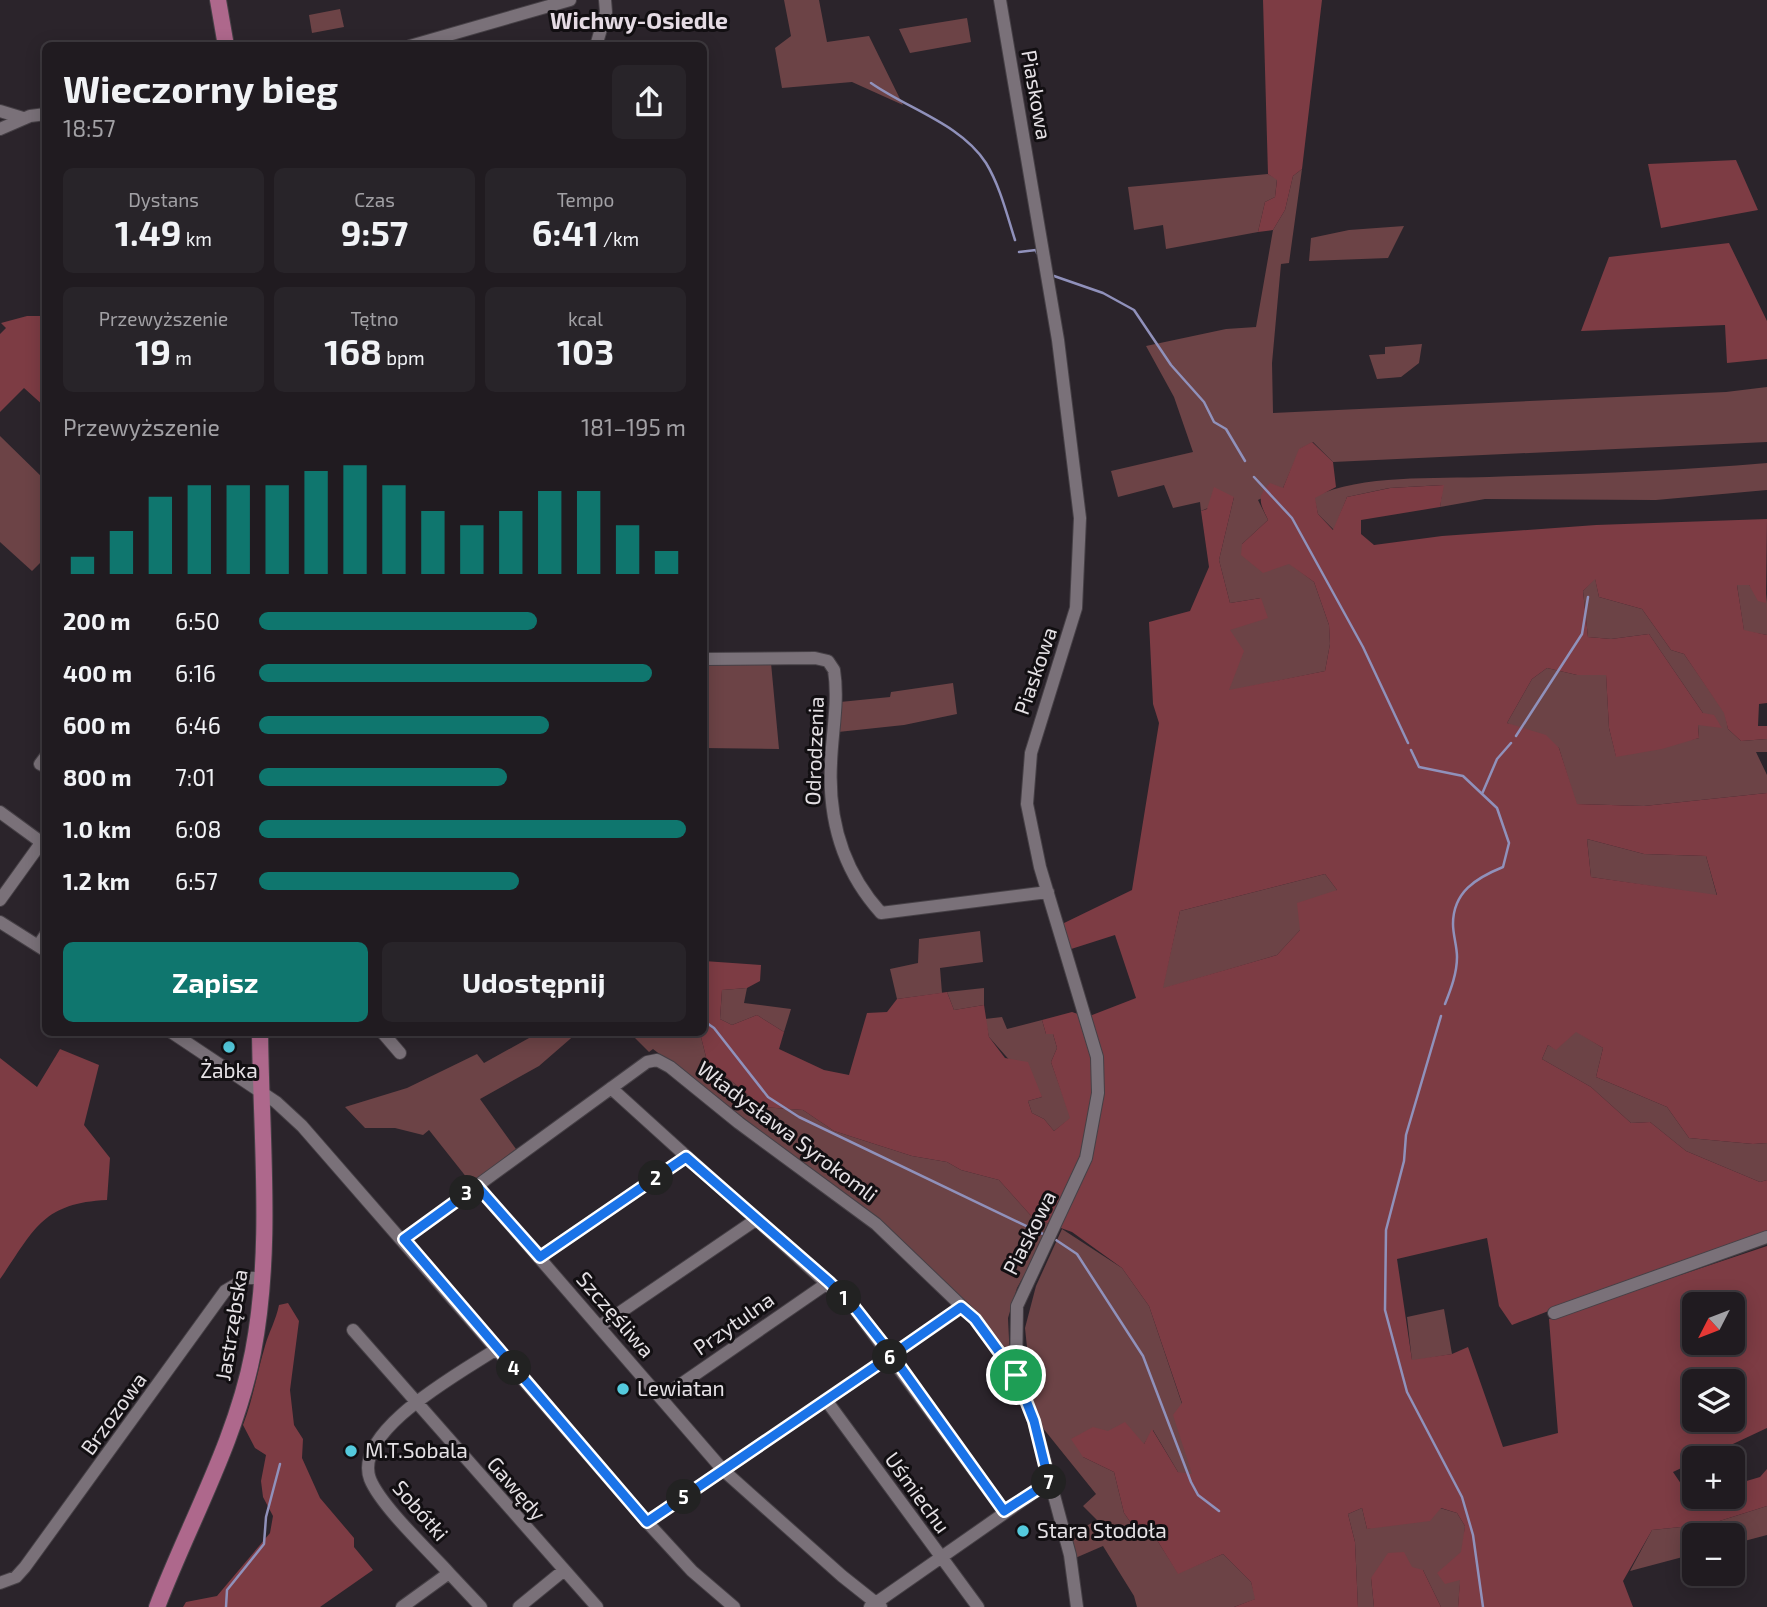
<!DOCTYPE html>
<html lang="pl">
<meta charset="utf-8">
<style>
body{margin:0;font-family:"Exo 2",sans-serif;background:#282429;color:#f1f3f6;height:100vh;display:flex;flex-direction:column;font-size:26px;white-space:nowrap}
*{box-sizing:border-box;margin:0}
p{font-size:23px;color:#a2a1a5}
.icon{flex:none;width:38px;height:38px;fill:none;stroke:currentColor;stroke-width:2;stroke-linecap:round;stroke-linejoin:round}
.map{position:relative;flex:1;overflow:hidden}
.details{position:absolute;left:42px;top:42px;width:665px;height:994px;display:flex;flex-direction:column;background:#201b20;border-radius:10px;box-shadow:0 4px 18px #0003,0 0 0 2px #3d393e}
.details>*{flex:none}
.needle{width:46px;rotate:228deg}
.tools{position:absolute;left:1682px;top:1292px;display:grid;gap:14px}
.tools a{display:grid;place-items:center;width:63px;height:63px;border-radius:10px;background:#201b20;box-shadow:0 4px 18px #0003,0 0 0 2px #3d393e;font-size:35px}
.pin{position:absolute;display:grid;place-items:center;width:60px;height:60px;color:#fff;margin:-30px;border:4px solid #fff;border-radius:50%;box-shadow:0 2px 7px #0007}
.km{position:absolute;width:35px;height:35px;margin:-18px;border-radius:50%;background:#222;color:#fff;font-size:19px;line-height:35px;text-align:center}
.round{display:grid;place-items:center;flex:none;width:74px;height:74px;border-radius:10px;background:#282429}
.headline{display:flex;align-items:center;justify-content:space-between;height:119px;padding:0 21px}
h1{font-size:38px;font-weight:700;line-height:52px}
.figures{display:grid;grid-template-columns:repeat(3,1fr);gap:10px;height:119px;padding:7px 21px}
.figures div{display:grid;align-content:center;border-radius:10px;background:#282429;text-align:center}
.figures b{font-size:35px;font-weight:700}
.figures small{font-size:19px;font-weight:400}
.figures p{font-size:19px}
.chart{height:196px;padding:14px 21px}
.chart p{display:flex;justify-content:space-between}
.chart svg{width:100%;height:126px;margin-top:7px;stroke:#0f766e;stroke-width:6}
.primary-button{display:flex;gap:14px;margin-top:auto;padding:14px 21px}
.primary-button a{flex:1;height:80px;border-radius:10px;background:#0f766e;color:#fff;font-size:28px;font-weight:700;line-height:80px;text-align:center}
.primary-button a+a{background:#282429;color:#f1f3f6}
ul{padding:0 21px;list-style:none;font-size:23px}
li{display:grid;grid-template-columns:112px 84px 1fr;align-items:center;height:52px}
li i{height:18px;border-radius:9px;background:#0f766e}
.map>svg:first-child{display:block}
</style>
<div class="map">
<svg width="1767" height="1607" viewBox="0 0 1767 1607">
<rect width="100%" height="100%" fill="#2b242b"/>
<path fill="#6c4346" d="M784 0H819L827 42 869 36 903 105 852 82 782 88 775 48 791 36Z
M340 9 344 27 312 33 309 15Z
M967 18 971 42 910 53 899 29Z
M1302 169 1289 263 1281 264 1272 363 1273 413 1726 392 1767 387V442L1333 462 1313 442 1300 449 1283 488 1258 500 1268 520 1242 544 1289 563 1314 582 1329 625 1330 644 1325 671 1229 691V630L1261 598 1230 603 1219 560 1234 497 1201 511 1200 502 1173 508 1164 485 1118 497 1111 471 1193 452 1174 397 1146 346 1226 329 1256 327 1273 230 1285 210 1293 176Z
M1268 174 1277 179 1275 197 1265 202 1258 232 1166 249 1163 225 1134 230 1128 187Z
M1404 226 1388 258 1309 261 1311 238 1349 230Z
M1422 344 1419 363 1401 377 1377 379 1369 355 1385 354V347Z
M0 436 45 480V558L32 571 0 542Z
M1767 463V490L1656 500 1485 499 1440 507 1443 485 1389 488 1347 497 1334 530 1318 514 1314 497C1362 474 1435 479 1489 477 1582 474 1674 471 1767 463Z
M1595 578 1599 597 1642 609 1671 650 1684 654 1725 713 1728 729 1741 741 1767 739V752H1756L1767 775V793L1644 806 1576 804 1559 748 1507 723 1532 679 1547 668 1577 675 1606 674 1609 728 1616 756 1699 738 1698 725 1703 713 1649 634 1611 639 1588 637 1583 591Z
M1737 585H1749L1766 602 1767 593V635L1744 631Z
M771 663 779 749 704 748V664Z
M953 683 957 714 904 725 838 732 840 702 890 697 891 692Z
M1587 839 1644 854 1706 856 1717 896 1591 877Z
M1325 874 1337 890 1277 955 1162 989 1180 911Z
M980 931 983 962 940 968 942 993 897 999 890 969 918 963 919 939Z
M747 988 744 1003 791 1009 784 1032 757 1015 732 1025 720 1019 722 990Z
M984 988V1005L954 1010 947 992Z
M1002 1017 1007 1029 1042 1020 1046 1034H1053L1057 1048 1051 1062 1071 1118 1054 1131 1044 1119 1032 1113 1028 1101 1042 1097 989 1037 985 1019Z
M1576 1031 1603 1048 1596 1077 1667 1107 1689 1138 1753 1144 1767 1143V1180L1760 1182 1686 1151 1650 1122 1631 1123 1591 1087 1542 1059 1548 1045 1556 1049Z
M538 1033H577L539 1066 480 1099 516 1149 471 1183 429 1130 423 1135 395 1128H365L345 1107 407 1088 477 1054 484 1063Z
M630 1033H700L707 1061 763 1107 803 1110 834 1131 912 1156 947 1162 961 1170 999 1180 1033 1218 1052 1225 1017 1288 1008 1318 1010 1360H1007L988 1326 873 1217 653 1049 649 1052Z
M1062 1229 1122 1268 1149 1306 1182 1404 1219 1497 1178 1472 1153 1430 1144 1444 1083 1457 1114 1472 1124 1513 1136 1530 1157 1540 1178 1573 1223 1554 1251 1582 1256 1599 1234 1607H1137L1134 1596 1103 1546 1073 1559 1068 1536 1097 1520 1083 1506 1096 1494 1038 1422 1032 1395 1025 1328 1036 1286Z
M1444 1309 1452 1354 1412 1361 1407 1317Z
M1767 1506V1535L1733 1544 1732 1535H1694V1554L1630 1571 1652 1530 1710 1524Z
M1362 1508 1367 1529 1440 1508 1457 1513 1465 1526 1458 1607H1441L1423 1570 1371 1578 1374 1607H1358L1355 1542 1348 1514Z"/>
<path fill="#7d3c44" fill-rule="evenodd" d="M1263 0H1322L1302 169 1293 176 1285 210 1273 230 1258 232 1265 202 1275 197 1277 180 1268 174Z
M1736 160 1758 210 1661 228 1648 164Z
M1729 243 1767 321V359L1727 363 1725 325 1581 331 1609 257Z
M27 316H45V407L24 388 0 412V334L6 328 1 323Z
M1312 442 1333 462 1336 487 1315 498 1318 514 1333 530 1347 497 1390 488 1444 485 1440 507 1361 520V534L1374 545 1442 536 1596 525 1767 519 1766 603 1758 601 1749 585H1737L1744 630 1767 635V703L1759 704 1758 726H1767V739L1741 741 1728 729 1724 713 1684 654 1671 650 1642 609 1599 597 1595 579 1583 591 1588 637 1611 639 1649 634 1703 713 1714 715 1722 728 1698 725 1699 738 1662 749 1616 757 1609 728 1606 675H1577L1547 668 1532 679 1507 723 1546 735 1559 748 1577 804 1644 806 1767 793V1143L1753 1144 1689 1138 1667 1107 1596 1077 1603 1048 1576 1032 1556 1050 1548 1045 1542 1059 1591 1087 1631 1123 1650 1122 1686 1151 1760 1182 1767 1180V1233L1621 1283 1512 1325 1499 1306 1487 1238 1397 1259 1412 1360 1452 1354 1468 1347 1503 1447 1558 1433 1549 1319 1767 1246V1428L1703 1458H1694V1462L1673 1472 1690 1497 1732 1496 1733 1485 1760 1477 1767 1469V1506L1710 1524 1652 1530 1623 1581 1633 1607H1458L1460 1580 1445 1584 1437 1573 1461 1552 1465 1526 1457 1513 1441 1508 1430 1521 1367 1529 1362 1508 1348 1514 1355 1542 1358 1607H1234L1255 1599 1251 1582 1223 1554 1178 1574 1157 1540 1136 1530 1124 1513 1114 1472 1083 1457 1071 1439 1093 1427 1108 1431 1125 1422 1144 1444 1152 1429 1178 1472 1192 1474 1173 1415 1182 1403 1149 1306 1122 1268 1072 1232 1033 1218 999 1180 961 1170 947 1162 912 1156 834 1131 803 1110 763 1107 707 1061 700 1033 704 1032V961L761 965 760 981 747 988 722 990 720 1019 732 1025 757 1015 784 1032 779 1049 824 1070 849 1075 867 1013 887 1012 897 999 947 992 954 1010 984 1005 989 1037 1005 1058 1028 1062 1042 1097 1028 1101 1032 1113 1044 1119 1054 1131 1070 1118 1051 1062 1057 1048 1053 1034H1046L1042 1020 1072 1012 1087 1017 1136 998 1115 935 1068 950 1062 924 1132 890 1159 723 1153 704 1149 622 1190 611 1209 567 1201 511 1207 509 1214 487 1234 497 1219 560 1230 603 1261 598 1268 618 1230 630 1244 651 1229 690 1325 671 1330 644 1329 625 1314 582 1289 564 1263 573 1241 555 1242 544 1268 520C1260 503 1256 497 1270 483L1283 488 1299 449ZM1587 839 1644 854 1706 856 1717 895 1591 877ZM1325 874 1337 890 1297 903 1300 930 1277 955 1163 988 1180 911ZM1694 1304H1732V1342H1694ZM1694 1381H1732V1419H1694Z
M60 1049 99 1065 84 1125 110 1158 107 1200C41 1203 34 1231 0 1279V1058L37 1087Z
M288 1303 299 1321 290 1390 294 1425 303 1439 302 1458 320 1498 354 1538V1547L373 1570 320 1607H183L186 1602 217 1596 270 1533 273 1516 263 1497 261 1481 266 1455 255 1448 243 1425C253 1399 257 1373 265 1346 269 1332 276 1320 279 1305Z
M1404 1552 1412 1567 1423 1570 1441 1607H1374L1371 1578 1388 1553Z"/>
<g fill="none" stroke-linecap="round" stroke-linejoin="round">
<path stroke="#9091bb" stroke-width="2.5" d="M871 83C908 109 961 124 986 163 1000 186 1007 215 1015 240
M1019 252 1036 250 1037 253
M1054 276 1103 293 1134 310 1171 365 1204 402 1214 422 1226 429 1245 461
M1254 477 1292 518 1363 647 1408 743
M1516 736 1582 634 1588 597
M1411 750 1419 767 1463 776 1497 808 1509 843 1503 867C1476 878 1453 892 1453 924 1453 935 1457 946 1457 957 1457 973 1451 989 1445 1004
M1482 794 1497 759 1511 743
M1441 1016 1406 1135 1404 1161 1386 1230 1385 1310 1407 1392 1462 1497 1473 1535 1483 1607
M704 1021 714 1028 768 1097 799 1117 1043 1234
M1056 1240 1077 1254 1143 1356 1191 1482 1198 1495 1219 1511
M226 1607 227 1590 264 1544 266 1517 280 1464"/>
<g stroke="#464046" stroke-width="14">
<path id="minor" d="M1000 0 1058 340 1080 518 1076 608 1031 753 1027 804 1040 867 1097 1057 1098 1093 1086 1158 1017 1306 1016 1375
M410 46 570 0
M596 46 606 12 605 0
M0 111 23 118
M0 129 30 116 46 114
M704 659 815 658 828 661 834 670C839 701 832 732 831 763 828 819 843 871 881 913L1048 892
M46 756 40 764 46 767
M0 812 41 842
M0 900 46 836
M0 922 46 951
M38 946 46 934
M171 1032 276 1102 302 1126 647 1522 692 1571 734 1607
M382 1032 400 1053
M611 1088 855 1309 1004 1511
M477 1186 723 1470 842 1576 881 1607
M404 1239 647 1062 657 1060 670 1067 739 1123 876 1224 975 1319 1016 1375 1034 1421 1070 1555 1077 1607
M540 1257 686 1157
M1554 1313 1767 1237
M600 1326 757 1219
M353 1330 597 1607
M661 1398 829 1282
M826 1400 978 1607
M647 1522 962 1307
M449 1573 481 1607
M0 1583 16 1577 25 1567 225 1291 247 1278H263
M402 1607 449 1573C428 1550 381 1506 370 1479 352 1430 464 1371 498 1348
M519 1607 563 1571
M870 1607 1049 1482"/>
</g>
<g stroke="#464046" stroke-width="18">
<path id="major" d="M218 0 226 46
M157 1607C189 1523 236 1441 253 1352 273 1248 261 1138 260 1032"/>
</g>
<use href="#minor" stroke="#7a7179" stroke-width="12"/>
<use href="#major" stroke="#ae688c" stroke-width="16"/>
</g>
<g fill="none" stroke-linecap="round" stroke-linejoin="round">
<g stroke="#fff" stroke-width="14">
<path id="route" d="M1016 1375 975 1319 961 1307 892 1355 855 1308 829 1282 686 1157 540 1257 477 1186 404 1239 647 1522 892 1355 1004 1511 1049 1482 1034 1421 1016 1375"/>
</g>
<use href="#route" stroke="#1a73e8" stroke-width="9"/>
</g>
<g fill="#54cadd" stroke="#120f12" stroke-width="2.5">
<circle cx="229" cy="1047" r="7"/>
<circle cx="623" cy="1389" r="7"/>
<circle cx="351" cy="1451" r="7"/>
<circle cx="1023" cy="1531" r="7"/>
</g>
<g text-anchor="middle" stroke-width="6" stroke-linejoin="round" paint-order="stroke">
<g font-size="21" fill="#e5e1e5" stroke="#120f12">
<text transform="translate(1036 95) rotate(80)" y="7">Piaskowa</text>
<text transform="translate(1036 671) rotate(-71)" y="7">Piaskowa</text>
<text transform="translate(815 751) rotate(-88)" y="7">Odrodzenia</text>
<text transform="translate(787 1132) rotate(37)" y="7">Władysława Syrokomli</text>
<text transform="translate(1030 1233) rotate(-63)" y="7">Piaskowa</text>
<text transform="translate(615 1315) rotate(49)" y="7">Szczęśliwa</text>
<text transform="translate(734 1324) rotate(-35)" y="7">Przytulna</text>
<text transform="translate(232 1325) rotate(-81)" y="7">Jastrzębska</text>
<text transform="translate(114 1414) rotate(-54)" y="7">Brzozowa</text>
<text transform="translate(516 1489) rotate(49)" y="7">Gawędy</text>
<text transform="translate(917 1493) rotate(54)" y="7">Uśmiechu</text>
<text transform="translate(420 1511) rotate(49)" y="7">Sobótki</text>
</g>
<g font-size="21" fill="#e5e1e5" stroke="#120f12" text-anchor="start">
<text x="229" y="1078" text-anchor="middle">Żabka</text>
<text x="637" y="1396">Lewiatan</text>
<text x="365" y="1458">M.T.Sobala</text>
<text x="1037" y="1538">Stara Stodoła</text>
</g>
<g font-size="23" font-weight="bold" fill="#e5dbe4" stroke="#120f12">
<text x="639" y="29">Wichwy-Osiedle</text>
</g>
</g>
</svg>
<div class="tools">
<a><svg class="needle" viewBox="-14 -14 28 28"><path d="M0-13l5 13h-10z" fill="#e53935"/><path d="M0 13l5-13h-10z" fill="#a2a1a5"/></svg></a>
<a><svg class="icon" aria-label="layers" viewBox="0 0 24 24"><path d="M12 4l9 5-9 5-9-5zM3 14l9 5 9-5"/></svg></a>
<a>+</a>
<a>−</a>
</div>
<div class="pin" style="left:1016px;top:1375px;background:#1e9e55"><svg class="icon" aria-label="arrive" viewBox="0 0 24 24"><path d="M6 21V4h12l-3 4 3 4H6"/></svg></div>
<b class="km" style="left:844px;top:1298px">1</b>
<b class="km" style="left:656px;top:1178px">2</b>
<b class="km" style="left:467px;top:1193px">3</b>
<b class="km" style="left:514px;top:1368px">4</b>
<b class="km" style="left:684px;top:1497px">5</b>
<b class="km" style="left:890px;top:1357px">6</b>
<b class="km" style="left:1049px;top:1482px">7</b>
<section class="details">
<div class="headline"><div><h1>Wieczorny bieg</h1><p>18:57</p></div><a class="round"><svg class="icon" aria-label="share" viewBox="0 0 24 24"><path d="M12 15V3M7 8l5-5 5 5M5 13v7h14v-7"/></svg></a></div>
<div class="figures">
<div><p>Dystans</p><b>1.49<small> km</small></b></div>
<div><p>Czas</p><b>9:57</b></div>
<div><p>Tempo</p><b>6:41<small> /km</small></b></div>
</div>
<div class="figures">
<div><p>Przewyższenie</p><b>19<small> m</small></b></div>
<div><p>Tętno</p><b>168<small> bpm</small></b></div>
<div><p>kcal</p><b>103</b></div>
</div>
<div class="chart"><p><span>Przewyższenie</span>181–195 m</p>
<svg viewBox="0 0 160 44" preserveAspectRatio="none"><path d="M5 44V38M15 44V29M25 44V17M35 44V13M45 44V13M55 44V13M65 44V8M75 44V6M85 44V13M95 44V22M105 44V27M115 44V22M125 44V15M135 44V15M145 44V27M155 44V36"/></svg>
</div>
<ul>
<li><b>200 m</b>6:50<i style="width:65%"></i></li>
<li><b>400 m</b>6:16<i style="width:92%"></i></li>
<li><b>600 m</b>6:46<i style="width:68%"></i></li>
<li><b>800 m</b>7:01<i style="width:58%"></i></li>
<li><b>1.0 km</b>6:08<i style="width:100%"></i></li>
<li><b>1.2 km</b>6:57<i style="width:61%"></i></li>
</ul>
<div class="primary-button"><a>Zapisz</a><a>Udostępnij</a></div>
</section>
</div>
